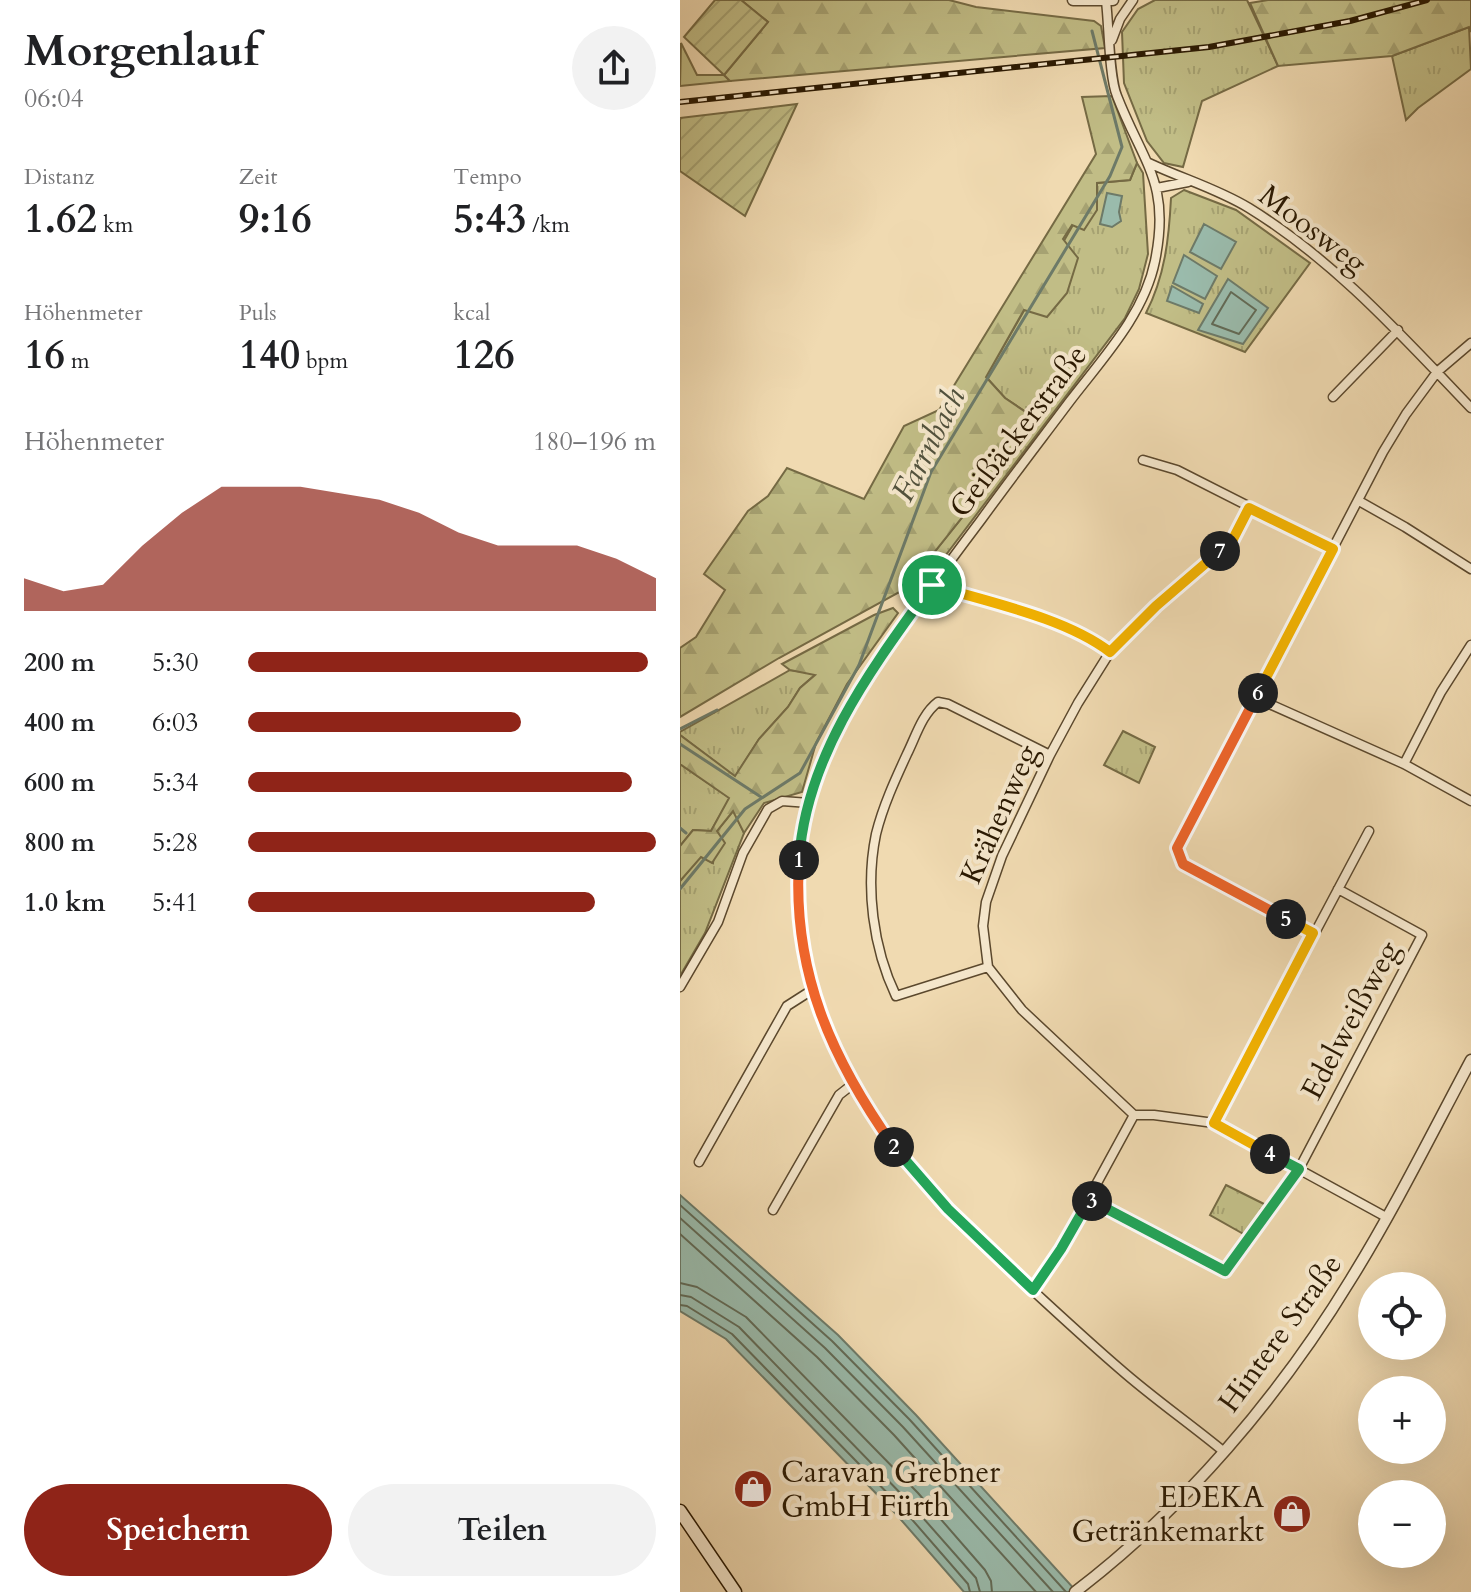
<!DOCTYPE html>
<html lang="de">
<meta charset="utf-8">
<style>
body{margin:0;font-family:Cardo,serif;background:#f2f2f2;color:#202124;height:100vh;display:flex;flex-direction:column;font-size:30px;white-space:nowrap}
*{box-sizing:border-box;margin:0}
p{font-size:26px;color:#757577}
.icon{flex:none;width:44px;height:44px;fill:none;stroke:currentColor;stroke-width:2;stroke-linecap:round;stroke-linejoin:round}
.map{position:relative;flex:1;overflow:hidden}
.panel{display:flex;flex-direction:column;background:#fff;width:680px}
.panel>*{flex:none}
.tools{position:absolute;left:678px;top:1272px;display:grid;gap:16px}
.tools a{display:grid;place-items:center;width:88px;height:88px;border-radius:50%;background:#fff;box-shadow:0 8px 32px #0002;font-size:40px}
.pin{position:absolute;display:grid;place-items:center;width:68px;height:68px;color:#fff;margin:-34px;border:4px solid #fff;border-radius:50%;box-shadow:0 2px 8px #0007}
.km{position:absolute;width:40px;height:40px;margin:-20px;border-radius:50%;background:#222;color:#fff;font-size:22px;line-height:40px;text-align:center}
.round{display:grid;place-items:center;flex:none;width:84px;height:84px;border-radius:42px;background:#f2f2f2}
.summary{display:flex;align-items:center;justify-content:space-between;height:136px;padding:0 24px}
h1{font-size:44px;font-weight:700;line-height:60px}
.figures{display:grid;grid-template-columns:repeat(3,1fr);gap:12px;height:136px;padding:8px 24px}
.figures div{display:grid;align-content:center}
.figures b{font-size:40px;font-weight:700}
.figures small{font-size:22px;font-weight:400}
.figures p{font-size:22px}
.chart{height:224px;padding:16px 24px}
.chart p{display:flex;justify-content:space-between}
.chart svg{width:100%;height:144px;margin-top:8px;fill:#8f2418;opacity:.7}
.button{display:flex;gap:16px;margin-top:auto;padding:16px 24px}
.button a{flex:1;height:92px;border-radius:48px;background:#8f2418;color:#fff;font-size:32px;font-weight:700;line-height:92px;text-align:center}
.button a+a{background:#f2f2f2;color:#202124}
ul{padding:0 24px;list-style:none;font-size:26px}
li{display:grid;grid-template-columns:128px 96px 1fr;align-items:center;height:60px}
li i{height:20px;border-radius:10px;background:#8f2418}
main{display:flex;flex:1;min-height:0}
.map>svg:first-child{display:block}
</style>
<main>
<section class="panel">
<div class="summary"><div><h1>Morgenlauf</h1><p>06:04</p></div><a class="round"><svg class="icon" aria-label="share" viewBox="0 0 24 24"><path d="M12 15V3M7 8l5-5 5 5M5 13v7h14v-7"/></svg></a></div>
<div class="figures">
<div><p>Distanz</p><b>1.62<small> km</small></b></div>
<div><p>Zeit</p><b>9:16</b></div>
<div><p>Tempo</p><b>5:43<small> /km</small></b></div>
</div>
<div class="figures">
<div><p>Höhenmeter</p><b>16<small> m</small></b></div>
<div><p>Puls</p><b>140<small> bpm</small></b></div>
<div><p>kcal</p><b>126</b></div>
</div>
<div class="chart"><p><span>Höhenmeter</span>180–196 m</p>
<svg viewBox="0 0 160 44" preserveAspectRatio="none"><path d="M0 44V34L10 38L20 36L30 24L40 14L50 6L60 6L70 6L80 8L90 10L100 14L110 20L120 24L130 24L140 24L150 28L160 34V44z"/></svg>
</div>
<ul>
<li><b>200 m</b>5:30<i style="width:98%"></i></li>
<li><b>400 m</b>6:03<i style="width:67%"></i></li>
<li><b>600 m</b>5:34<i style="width:94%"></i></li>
<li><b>800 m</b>5:28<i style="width:100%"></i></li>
<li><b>1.0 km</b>5:41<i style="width:85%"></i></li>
</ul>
<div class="button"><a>Speichern</a><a>Teilen</a></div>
</section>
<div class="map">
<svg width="791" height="1592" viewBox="0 0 791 1592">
<defs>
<pattern id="grass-tufts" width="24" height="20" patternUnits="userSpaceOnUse" patternTransform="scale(2)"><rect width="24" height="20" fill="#c1bd86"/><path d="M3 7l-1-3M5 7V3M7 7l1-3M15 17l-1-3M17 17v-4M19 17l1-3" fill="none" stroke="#a6a272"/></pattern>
<pattern id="forest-firs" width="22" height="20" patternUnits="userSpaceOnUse" patternTransform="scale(2)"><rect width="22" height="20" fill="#c1bd86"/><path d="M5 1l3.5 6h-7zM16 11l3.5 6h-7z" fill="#a6a272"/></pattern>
<pattern id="garden-furrows" width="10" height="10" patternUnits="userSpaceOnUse" patternTransform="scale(2)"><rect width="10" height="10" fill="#c1bd86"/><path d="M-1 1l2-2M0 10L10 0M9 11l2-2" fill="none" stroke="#a6a272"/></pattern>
</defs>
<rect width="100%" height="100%" fill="#f0dab1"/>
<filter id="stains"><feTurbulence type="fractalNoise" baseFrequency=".0025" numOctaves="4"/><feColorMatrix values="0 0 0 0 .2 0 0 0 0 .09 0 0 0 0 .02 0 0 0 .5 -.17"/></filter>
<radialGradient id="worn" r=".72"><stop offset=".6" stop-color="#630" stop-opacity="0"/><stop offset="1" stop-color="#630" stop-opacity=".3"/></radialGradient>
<path fill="url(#grass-tufts)" stroke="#756a44" stroke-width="2" d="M475 0H567L598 66 522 101 503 167 484 163 467 141 444 83 442 32 458 9Z
M789 27 791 69 738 108 726 120 712 56Z
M1 43 17 75H44L50 81 0 86Z
M457 163 463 173 468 254 459 289 445 318 247 580 225 589 359 421 325 398 306 377 417 183 450 180Z
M504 190 556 210 630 263 565 352 466 313C485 276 489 238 491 198Z
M110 670 136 674 120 688 108 707 79 739 55 777 0 735V732Z
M443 731 475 747 459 783 424 765Z
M0 764 50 798 31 831 13 830 0 846Z
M54 810 64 833 25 933 0 976V881L21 856 33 863 37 831Z
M546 1185 588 1206 567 1236 530 1215Z"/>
<path fill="url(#forest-firs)" stroke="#756a44" stroke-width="2" d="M61 0H269L296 7 414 21 421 26 425 48 50 81 44 75 88 22Z
M588 0H791V32L789 27 712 56 598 66 570 3Z
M432 96 457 163 450 180 417 183V210L404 230 392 225 383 239 398 258 387 293 367 317 344 310 306 377 325 398 359 421 225 589 99 658 0 717V648L16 637 45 590 24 574 68 511 88 496 107 468 184 499 224 426 259 410 416 154 402 97Z
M213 608 218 613 167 684 136 743 122 792 84 803 64 833 53 811 37 831 45 843 32 863 21 857 0 881V846L13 830 31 831 49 798 0 764V735L55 776 79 739 108 707 120 688 135 675 110 670 102 664 194 615Z"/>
<path fill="url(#garden-furrows)" stroke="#756a44" stroke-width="2" d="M35 0H61L88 22 44 75 4 37Z
M117 104 65 216 0 171V118Z"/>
<path fill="#9abbac" stroke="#6d7a68" stroke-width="2" d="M427 193 442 196 439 212 441 221 432 227 420 224Z
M524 224 556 242 541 269 510 252Z
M504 255 537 276 525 299 493 283Z
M548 279 588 308 563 344 518 330Z
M492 286 523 304 519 313 487 301Z
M0 1195 158 1335 236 1415 397 1592H284L216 1514 46 1339 0 1311Z"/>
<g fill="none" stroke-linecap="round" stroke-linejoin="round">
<path stroke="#626a56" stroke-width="2" d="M551 292 576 310 559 334 532 324Z
M0 1205 152 1341 230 1420 386 1592
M0 1218 145 1348 223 1427 373 1592
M0 1234 137 1357 214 1435 356 1592
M0 1283 17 1287 66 1317 238 1493 305 1570 311 1581 312 1592
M0 1295 11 1297 59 1327 229 1502 296 1578 300 1592
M0 1305 7 1306 52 1334 222 1508 288 1584 290 1592"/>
<path stroke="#6d7a68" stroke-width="3" d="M0 729 37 710
M0 744 81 797
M0 828 6 833
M0 889 65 809 120 773 179 665 251 472 430 176 442 147 412 31"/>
<g stroke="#5b482d" stroke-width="11">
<path id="minor" d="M426 1C429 25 429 77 437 96 463 163 491 183 475 261 464 315 422 359 390 401 360 441 330 480 301 520 264 569 228 618 195 668 175 697 156 727 143 759 89 894 129 1039 217 1150 253 1196 295 1236 337 1276 371 1307 405 1339 440 1369 473 1398 509 1423 543 1451
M432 40 440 19 453 0
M469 163C503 179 538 189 569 208 655 261 722 336 791 408
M477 188 508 182
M653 397 718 330
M463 460 497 470 653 549
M679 501 725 527 791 569
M569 508 552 541 476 606 430 652 398 703 370 755 322 856 306 902 303 926 308 967 342 1010 454 1115H474L534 1123 706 1217
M252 585C307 602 384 617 430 652
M576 698 724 764 791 801
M724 764 761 692 791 645
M633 933 503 864 497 848 703 452 726 414 757 372 791 343
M308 967 216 996C193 948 185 887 196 834 203 806 215 780 227 754 236 736 242 714 258 702L268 704 370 755
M0 987 38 922 63 853 88 809 102 801 129 803
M534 1123 689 831
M19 1162 107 1006 132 990
M409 1200 545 1271 619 1169 742 935 658 889
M93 1210 159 1095 173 1084
M353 1290 381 1249 454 1115"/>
</g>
<g stroke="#5b482d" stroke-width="13">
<path id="tertiary" d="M393 0H433
M395 1592C504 1509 600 1396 671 1279 715 1208 752 1133 791 1060"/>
</g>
<g stroke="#291801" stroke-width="15">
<path id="secondary" d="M0 1511 55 1592"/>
</g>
<use href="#minor" stroke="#f5e7cc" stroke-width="8"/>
<use href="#tertiary" stroke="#f5e7cc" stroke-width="10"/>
<use href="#secondary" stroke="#f5e7cc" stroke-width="12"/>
<g stroke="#291801" stroke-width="6">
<path id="rail" d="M0 102 529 47 670 21 747 0"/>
</g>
<use href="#rail" stroke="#f5e7cc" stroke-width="3" stroke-dasharray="9" stroke-linecap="butt"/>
</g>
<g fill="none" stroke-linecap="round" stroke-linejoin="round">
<g stroke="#fff" stroke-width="16">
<path id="split-1" d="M119 860C126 755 192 668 252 585"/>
</g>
<g stroke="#fff" stroke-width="16">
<path id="split-2" d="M119 860C112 971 151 1058 214 1147"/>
</g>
<g stroke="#fff" stroke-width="16">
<path id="split-3" d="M214 1147 268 1209 353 1290 381 1249 409 1200 412 1201"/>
</g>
<g stroke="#fff" stroke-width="16">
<path id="split-4" d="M412 1201 545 1271 619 1169 590 1154"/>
</g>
<g stroke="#fff" stroke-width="16">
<path id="split-5" d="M590 1154 534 1123 633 933 606 919"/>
</g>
<g stroke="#fff" stroke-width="16">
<path id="split-6" d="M578 693 497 848 503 864 606 919"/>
</g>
<g stroke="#fff" stroke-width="16">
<path id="split-7" d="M540 551 552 541 569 508 653 549 578 693"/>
</g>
<g stroke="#fff" stroke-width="16">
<path id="split-8" d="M252 585C307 602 384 617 430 652L476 606 540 551"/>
</g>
<use href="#split-1" stroke="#22a559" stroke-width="10"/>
<use href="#split-2" stroke="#f0652b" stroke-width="10"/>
<use href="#split-3" stroke="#22a559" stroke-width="10"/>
<use href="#split-4" stroke="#22a559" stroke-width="10"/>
<use href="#split-5" stroke="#f5b400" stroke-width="10"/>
<use href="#split-6" stroke="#f0652b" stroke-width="10"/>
<use href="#split-7" stroke="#f5b400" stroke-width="10"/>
<use href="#split-8" stroke="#f5b400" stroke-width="10"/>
</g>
<defs>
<g id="shop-disc" transform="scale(2)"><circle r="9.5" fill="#8f2418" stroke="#f5e7cc"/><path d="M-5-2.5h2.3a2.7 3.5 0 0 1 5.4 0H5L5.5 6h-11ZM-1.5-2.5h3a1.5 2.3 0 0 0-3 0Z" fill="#fff"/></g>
</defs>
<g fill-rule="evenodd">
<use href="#shop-disc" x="73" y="1489"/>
<use href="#shop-disc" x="612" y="1514"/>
</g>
<g text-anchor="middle" stroke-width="8" stroke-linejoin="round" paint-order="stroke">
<g font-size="30" fill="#291801" stroke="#f5e7cc">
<text transform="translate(633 229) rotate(37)" y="10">Moosweg</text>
<text transform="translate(338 431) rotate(-53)" y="10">Geißäckerstraße</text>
<text transform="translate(319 814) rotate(-66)" y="10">Krähenweg</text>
<text transform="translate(670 1020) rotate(-62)" y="10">Edelweißweg</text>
<text transform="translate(600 1333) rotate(-54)" y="10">Hintere Straße</text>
</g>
<g font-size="30" fill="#291801" stroke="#f5e7cc" text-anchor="start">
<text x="101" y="1482">Caravan Grebner<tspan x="101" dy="34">GmbH Fürth</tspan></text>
<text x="584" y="1507" text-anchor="end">EDEKA<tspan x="584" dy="34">Getränkemarkt</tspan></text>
</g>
<g font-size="32" font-style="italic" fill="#51513d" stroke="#f5e7cc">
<text transform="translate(248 444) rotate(-63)" y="11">Farrnbach</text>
</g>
</g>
<rect width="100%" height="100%" filter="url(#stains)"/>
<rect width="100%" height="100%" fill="url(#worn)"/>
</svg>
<div class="tools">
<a><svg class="icon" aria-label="locate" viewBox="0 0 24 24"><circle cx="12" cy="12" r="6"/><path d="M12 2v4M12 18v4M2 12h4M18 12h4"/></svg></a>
<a>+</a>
<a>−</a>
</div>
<div class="pin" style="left:252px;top:585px;background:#1e9e55"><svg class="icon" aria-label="arrive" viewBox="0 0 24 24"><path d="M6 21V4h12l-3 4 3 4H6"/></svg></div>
<b class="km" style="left:119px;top:860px">1</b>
<b class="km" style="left:214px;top:1147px">2</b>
<b class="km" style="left:412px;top:1201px">3</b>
<b class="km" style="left:590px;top:1154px">4</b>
<b class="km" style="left:606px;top:919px">5</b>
<b class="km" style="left:578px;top:693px">6</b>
<b class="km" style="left:540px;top:551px">7</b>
</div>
</main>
